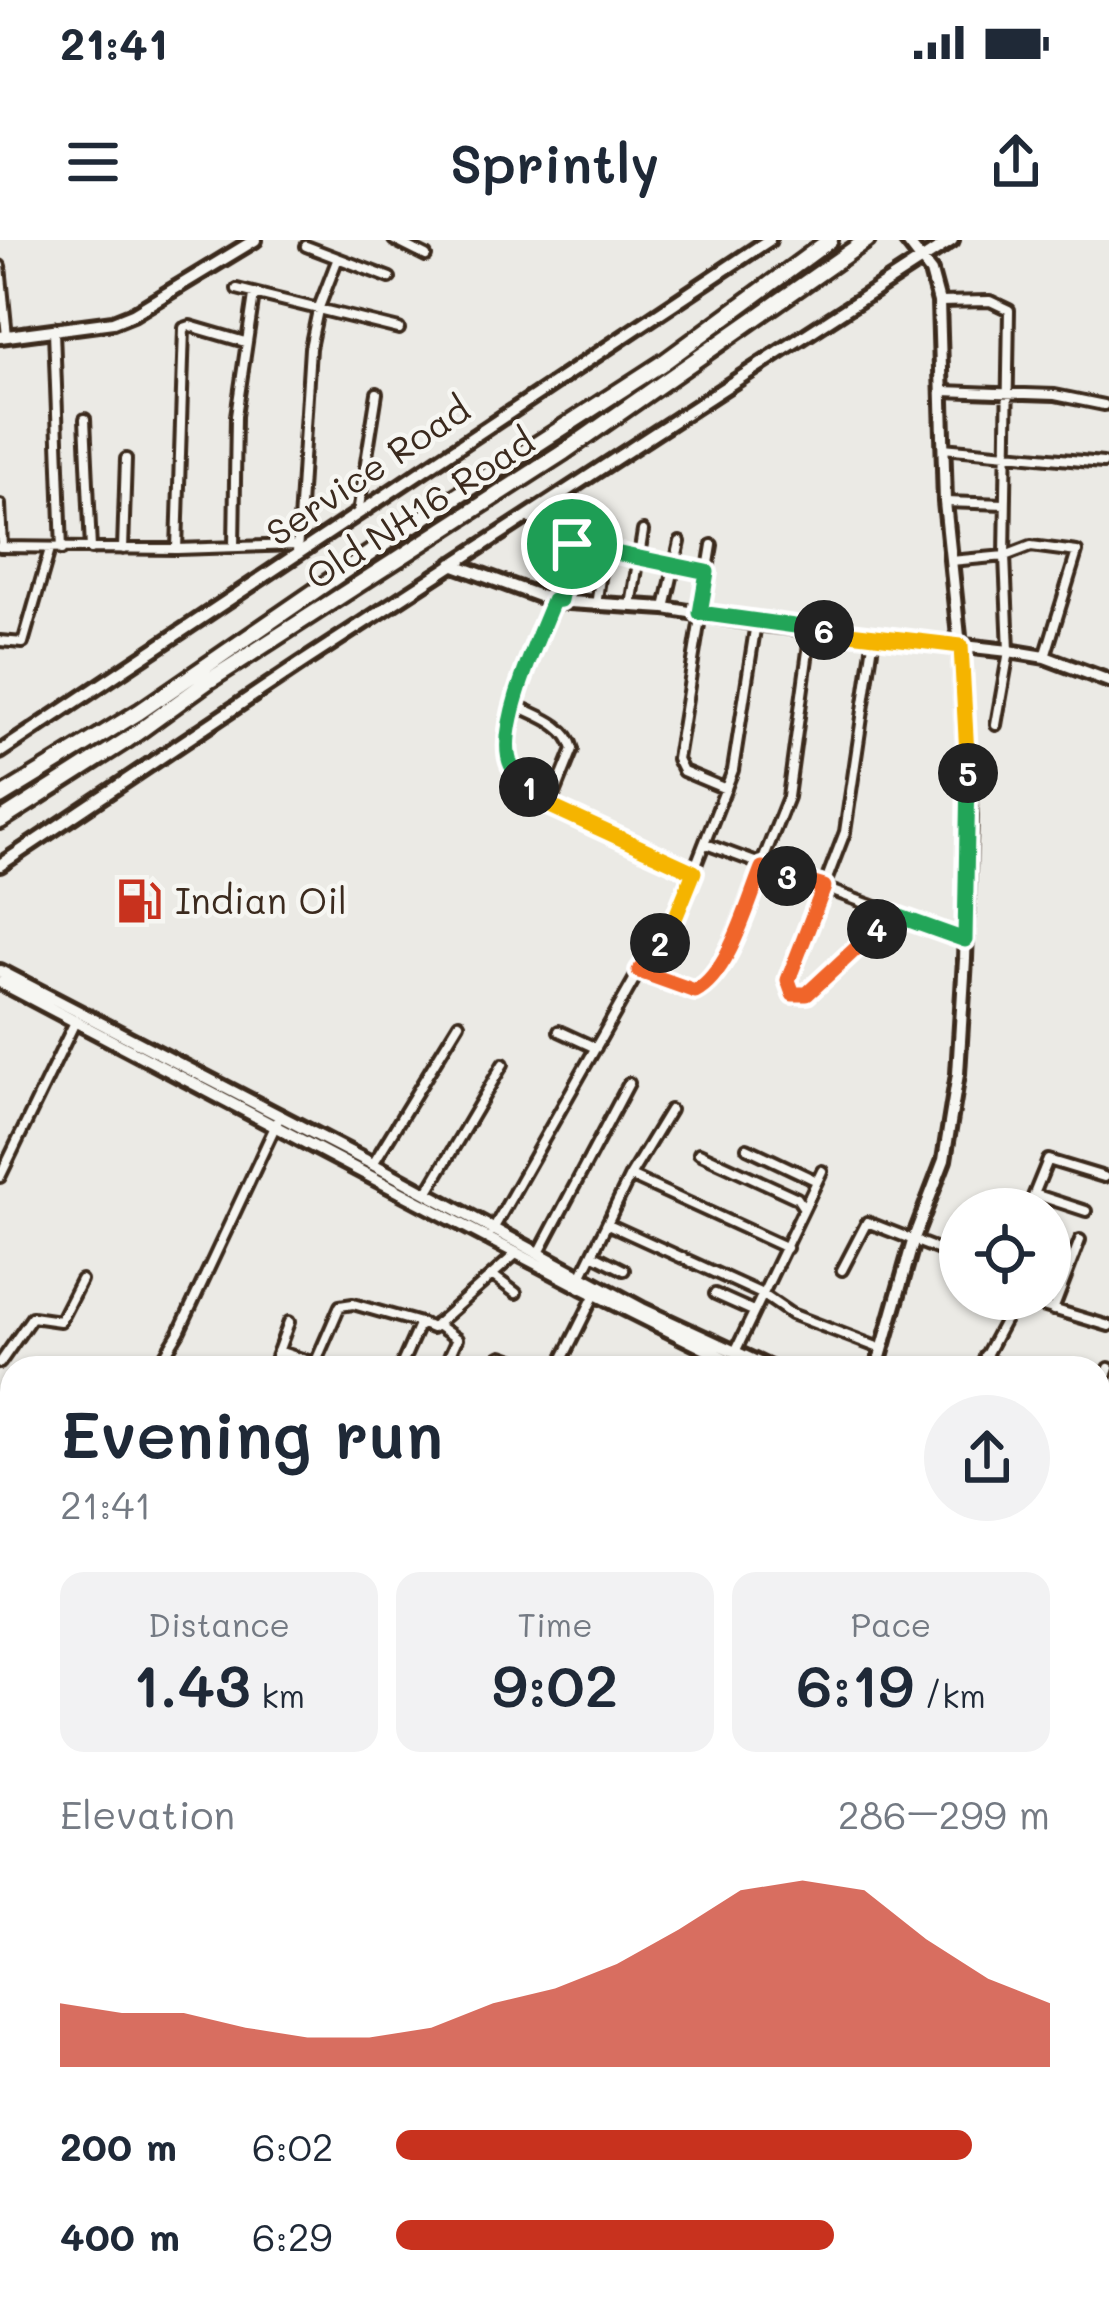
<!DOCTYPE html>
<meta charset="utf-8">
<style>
body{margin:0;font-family:Mali,sans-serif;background:#f2f2f3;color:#1f2937;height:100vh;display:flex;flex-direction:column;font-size:45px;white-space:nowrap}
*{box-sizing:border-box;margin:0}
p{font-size:39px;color:#747a83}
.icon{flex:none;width:66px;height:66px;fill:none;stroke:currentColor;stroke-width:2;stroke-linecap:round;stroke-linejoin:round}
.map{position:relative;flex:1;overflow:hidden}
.drawer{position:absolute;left:0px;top:1116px;width:1110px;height:951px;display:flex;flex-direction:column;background:#fff;border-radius:36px 36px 0 0;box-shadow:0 3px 9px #0004}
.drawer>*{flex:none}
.fabs{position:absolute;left:939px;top:948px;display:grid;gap:24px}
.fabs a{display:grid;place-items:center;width:132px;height:132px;border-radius:50%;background:#fff;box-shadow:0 3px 9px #0004;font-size:60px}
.pin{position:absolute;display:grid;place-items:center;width:102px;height:102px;color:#fff;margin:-51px;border:6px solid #fff;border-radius:50%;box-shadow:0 3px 12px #0007}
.km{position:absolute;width:60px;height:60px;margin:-30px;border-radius:50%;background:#222;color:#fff;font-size:33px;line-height:60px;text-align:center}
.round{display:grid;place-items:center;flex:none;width:126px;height:126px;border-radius:63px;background:#f2f2f3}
.overview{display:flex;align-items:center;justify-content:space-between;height:204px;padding:0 60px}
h1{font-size:66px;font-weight:600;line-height:90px}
.stats{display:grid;grid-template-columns:repeat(3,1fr);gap:18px;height:204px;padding:12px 60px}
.stats div{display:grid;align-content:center;border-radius:24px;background:#f2f2f3;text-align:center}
.stats b{font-size:60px;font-weight:600}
.stats small{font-size:33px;font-weight:400}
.stats p{font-size:33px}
.chart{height:336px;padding:24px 60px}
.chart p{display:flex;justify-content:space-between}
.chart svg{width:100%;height:216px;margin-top:12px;fill:#c8321e;opacity:.7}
ul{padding:0 60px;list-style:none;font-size:39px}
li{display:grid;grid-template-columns:192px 144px 1fr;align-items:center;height:90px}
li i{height:30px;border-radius:15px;background:#c8321e}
.status{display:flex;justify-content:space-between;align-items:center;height:84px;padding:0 60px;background:#fff;direction:ltr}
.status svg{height:33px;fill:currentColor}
header{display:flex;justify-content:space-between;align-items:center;height:156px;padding:0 60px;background:#fff;font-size:54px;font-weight:600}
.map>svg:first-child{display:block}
</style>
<div class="status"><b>21:41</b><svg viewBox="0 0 49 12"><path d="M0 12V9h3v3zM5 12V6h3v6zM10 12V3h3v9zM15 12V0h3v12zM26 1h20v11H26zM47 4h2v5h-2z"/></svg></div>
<header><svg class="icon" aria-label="menu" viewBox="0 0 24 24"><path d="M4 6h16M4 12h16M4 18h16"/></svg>Sprintly<svg class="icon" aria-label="share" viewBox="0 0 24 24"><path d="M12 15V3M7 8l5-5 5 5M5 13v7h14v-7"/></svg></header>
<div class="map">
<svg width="1109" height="2066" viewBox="0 0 1109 2066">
<rect width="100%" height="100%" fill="#ebeae5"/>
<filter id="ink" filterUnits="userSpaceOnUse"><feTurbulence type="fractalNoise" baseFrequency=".00833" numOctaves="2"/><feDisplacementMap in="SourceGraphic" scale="24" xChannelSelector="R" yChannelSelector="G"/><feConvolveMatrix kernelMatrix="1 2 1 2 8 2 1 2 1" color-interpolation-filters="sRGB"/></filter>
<g filter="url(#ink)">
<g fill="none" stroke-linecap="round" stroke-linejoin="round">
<path stroke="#a8a198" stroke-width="9" d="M0 1856 12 1857
M1098 1871 1109 1868"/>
<g stroke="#3b2a1e" stroke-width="16">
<path id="minor" d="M394 0 426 16
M306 6 390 38
M0 26 7 96
M237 49 399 89
M939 62 990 61 1009 70 1005 316 1009 411 996 485
M54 91 62 310
M943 151 1055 155 1104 165
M85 179 91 309
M943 208 1103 223
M945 262 1005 264
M0 265 2 307
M358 273 377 153
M528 276 550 298 707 332
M712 305 677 519 683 531 726 549
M0 307 177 309 297 305
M234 307 236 176 254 55
M123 309 126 219
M177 309 184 88 190 86 245 102
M297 314 310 108 318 70 338 18
M951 321 1005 316 1031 306 1077 312 1045 417
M560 360 571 304
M553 361C537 401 500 477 509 519 519 565 652 613 694 632
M596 365 608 286
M631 366 643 291
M665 368 680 302
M874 396 845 592 788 740 789 749 797 757 807 754 892 674
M0 401 23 403 50 309
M516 465C537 476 567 484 573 509L550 566
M706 604 965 700
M639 731 695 751 709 743 724 719 788 557 811 389
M559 791 596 808
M747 908 817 941
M699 913 797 958 803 967
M373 924 459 783
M630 936 787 1008
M0 937 75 782
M427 953 503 824
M1034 954 1086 971
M1028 969 1048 920 1104 937
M608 984 762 1054 791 1074 882 1109
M492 991 639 731 672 686 733 530 756 383
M539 1013 629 843
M594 1015 624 1030
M842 1030 867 982 960 1018
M492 1035 516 1053
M581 1037 630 936 670 870
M715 1054 753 1071
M1019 1059 1109 1086
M1053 1070 1080 1000
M436 1084 457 1099 444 1128
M278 1111 330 1128
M735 1112 822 931
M985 1115 999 1128
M0 1123 32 1077 60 1081 81 1040
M157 1128 179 1092 280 876
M272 1128 289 1082
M313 1128 340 1066 353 1064 420 1083
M400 1128 420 1083 432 1088 517 1013
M488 1128 491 1122 502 1116 536 1128
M558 1128 595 1054
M979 1128 1016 1059
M1098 1156 1109 1128
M1098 1194 1109 1200
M1098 1278 1109 1283
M0 1279 12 1254
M1098 1335 1109 1313
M1098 1365 1109 1374
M0 1387 12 1393
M1098 1507 1109 1512
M1098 1545 1109 1523
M1098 1561 1108 1581 1098 1593
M1098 1670 1109 1673
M1098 1769 1109 1744
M0 1873H12
M1098 1902 1109 1899"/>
</g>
<g stroke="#3b2a1e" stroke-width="20">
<path id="tertiary" d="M0 97 113 82 133 74 255 0
M452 324 553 361 665 368 756 383 1009 411 1045 417 1109 441
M0 512 769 0
M0 625 300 424 952 0
M0 731 365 920 642 1069 770 1128
M0 742 581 1047 744 1128
M877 1128 914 998 944 920 958 834 965 719 970 576 960 406 945 262 939 62 931 32 906 0
M501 2066 505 2055"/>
</g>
<g stroke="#3b2a1e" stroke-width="22">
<path id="primary" d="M0 557 139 472 395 296 664 122 830 0
M0 581 127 500 207 442 564 212 867 0"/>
</g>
<use href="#minor" stroke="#f6f6f2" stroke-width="8"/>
<use href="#tertiary" stroke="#f6f6f2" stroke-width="10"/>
<use href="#primary" stroke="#f6f6f2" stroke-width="14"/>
</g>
</g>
<g fill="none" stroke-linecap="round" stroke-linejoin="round" filter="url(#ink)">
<g stroke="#fff" stroke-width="24">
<path id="split-1" d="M529 547C523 540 515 533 511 525 495 490 539 396 553 361L560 360 572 304"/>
</g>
<g stroke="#fff" stroke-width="24">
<path id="split-2" d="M529 547 550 566 694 632 672 686 660 703"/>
</g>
<g stroke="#fff" stroke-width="24">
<path id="split-3" d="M660 703 639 731 695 751C729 734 748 662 762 628L787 636"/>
</g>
<g stroke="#fff" stroke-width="24">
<path id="split-4" d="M787 636 824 647 788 740 793 754H807L877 689"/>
</g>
<g stroke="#fff" stroke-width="24">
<path id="split-5" d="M877 689 892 674 965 700 968 533"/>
</g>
<g stroke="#fff" stroke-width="24">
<path id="split-6" d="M824 390 961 406 968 533"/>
</g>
<g stroke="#fff" stroke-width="24">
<path id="split-7" d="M572 304 707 332 700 373 824 390"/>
</g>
<use href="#split-1" stroke="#22a559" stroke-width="15"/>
<use href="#split-2" stroke="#f5b400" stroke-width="15"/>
<use href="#split-3" stroke="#f0652b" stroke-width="15"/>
<use href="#split-4" stroke="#f0652b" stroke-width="15"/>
<use href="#split-5" stroke="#22a559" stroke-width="15"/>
<use href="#split-6" stroke="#f5b400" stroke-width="15"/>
<use href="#split-7" stroke="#22a559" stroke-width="15"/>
</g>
<defs>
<g id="fuel-bare" transform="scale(3.6)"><path d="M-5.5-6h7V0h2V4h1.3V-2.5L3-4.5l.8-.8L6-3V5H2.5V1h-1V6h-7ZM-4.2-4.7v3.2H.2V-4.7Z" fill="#c8321e" stroke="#f6f6f2" stroke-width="2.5" paint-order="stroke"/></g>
</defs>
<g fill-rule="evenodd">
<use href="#fuel-bare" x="139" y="661"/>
</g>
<g text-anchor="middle" stroke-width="9" stroke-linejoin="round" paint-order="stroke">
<g font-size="36" fill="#3b2a1e" stroke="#f6f6f2">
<text transform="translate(368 231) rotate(-34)" y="13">Service Road</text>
<text transform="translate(420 269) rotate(-33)" y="13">Old NH16 Road</text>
</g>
<g font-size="36" fill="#3b2a1e" stroke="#f6f6f2" text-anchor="start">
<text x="175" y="674">Indian Oil</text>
</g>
</g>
</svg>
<div class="fabs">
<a><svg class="icon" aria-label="locate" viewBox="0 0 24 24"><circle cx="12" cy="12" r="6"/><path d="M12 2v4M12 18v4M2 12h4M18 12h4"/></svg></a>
</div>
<div class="pin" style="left:572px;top:304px;background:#1e9e55"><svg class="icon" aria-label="arrive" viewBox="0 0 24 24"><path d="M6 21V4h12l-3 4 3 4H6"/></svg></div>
<b class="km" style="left:529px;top:547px">1</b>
<b class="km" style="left:660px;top:703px">2</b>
<b class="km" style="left:787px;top:636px">3</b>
<b class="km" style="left:877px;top:689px">4</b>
<b class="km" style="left:968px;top:533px">5</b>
<b class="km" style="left:824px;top:390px">6</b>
<section class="drawer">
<div class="overview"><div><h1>Evening run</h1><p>21:41</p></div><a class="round"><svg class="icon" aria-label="share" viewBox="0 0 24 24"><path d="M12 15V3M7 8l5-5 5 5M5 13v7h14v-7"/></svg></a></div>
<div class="stats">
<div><p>Distance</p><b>1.43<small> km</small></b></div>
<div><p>Time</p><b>9:02</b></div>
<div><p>Pace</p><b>6:19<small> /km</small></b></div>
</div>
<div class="chart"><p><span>Elevation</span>286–299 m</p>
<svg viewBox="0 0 160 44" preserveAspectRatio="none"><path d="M0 44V31L10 33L20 33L30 36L40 38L50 38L60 36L70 31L80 28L90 23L100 16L110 8L120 6L130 8L140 18L150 26L160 31V44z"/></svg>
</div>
<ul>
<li><b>200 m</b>6:02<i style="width:88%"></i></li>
<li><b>400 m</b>6:29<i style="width:67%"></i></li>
</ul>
</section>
</div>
